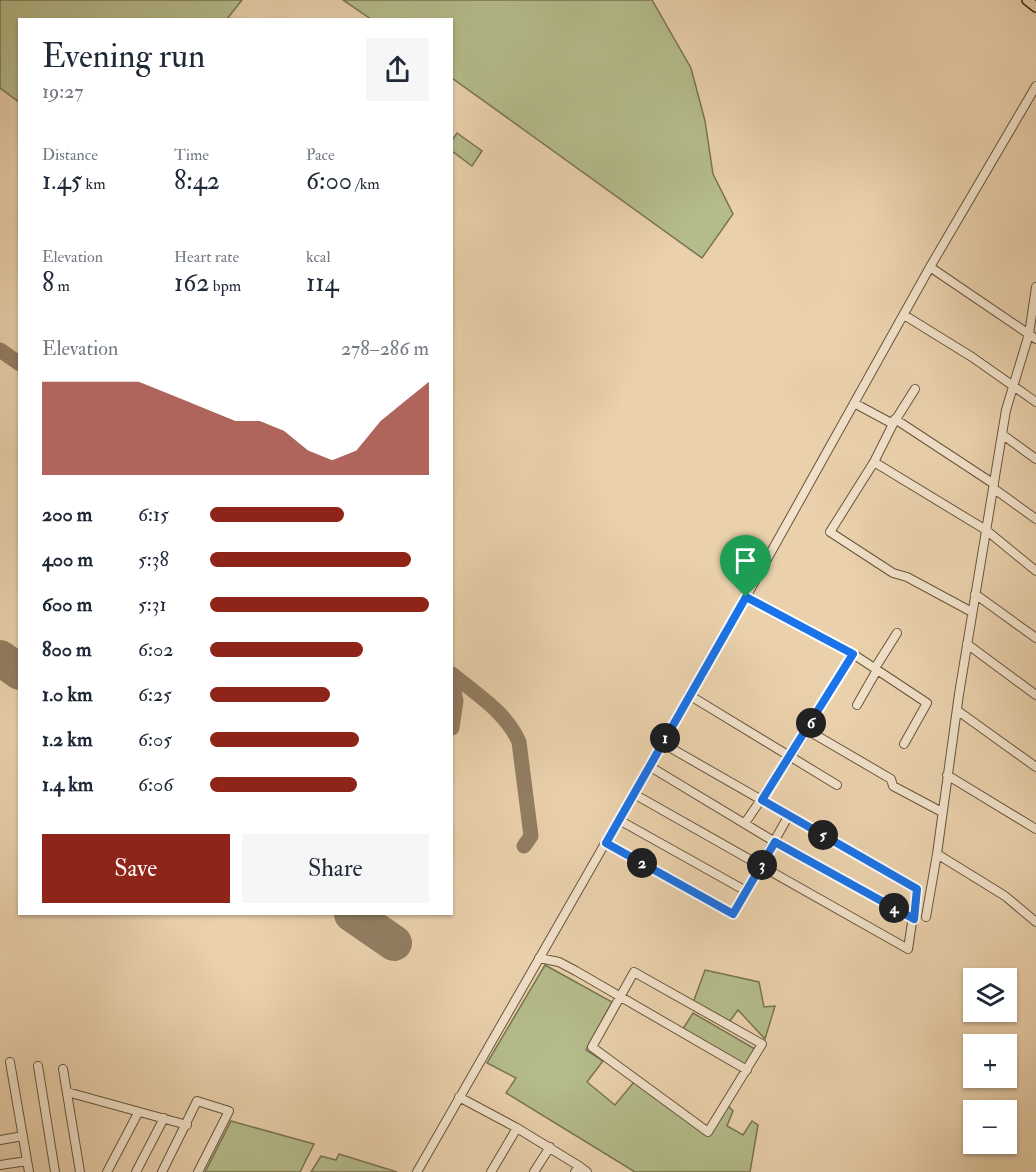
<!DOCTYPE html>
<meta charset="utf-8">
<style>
body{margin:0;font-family:"IM FELL Double Pica",serif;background:#f6f6f7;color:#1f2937;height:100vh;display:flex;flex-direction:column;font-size:22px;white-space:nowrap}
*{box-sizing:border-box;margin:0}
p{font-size:20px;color:#747a83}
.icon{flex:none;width:33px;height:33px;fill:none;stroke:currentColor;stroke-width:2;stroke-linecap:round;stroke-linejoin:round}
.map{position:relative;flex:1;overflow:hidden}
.sheet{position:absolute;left:18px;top:18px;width:435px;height:897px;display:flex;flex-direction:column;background:#fff;border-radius:0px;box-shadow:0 2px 4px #0004}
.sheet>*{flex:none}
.buttons{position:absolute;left:963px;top:968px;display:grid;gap:12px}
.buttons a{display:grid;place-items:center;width:54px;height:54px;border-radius:0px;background:#fff;box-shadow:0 2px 4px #0004;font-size:30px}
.pin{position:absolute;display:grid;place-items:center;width:51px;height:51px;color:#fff;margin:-62px -26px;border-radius:50% 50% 50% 0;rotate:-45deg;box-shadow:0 0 6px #0007}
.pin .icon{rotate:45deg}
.km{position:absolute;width:30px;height:30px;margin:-15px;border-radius:50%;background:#222;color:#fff;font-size:16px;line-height:30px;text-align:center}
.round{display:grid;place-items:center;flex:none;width:63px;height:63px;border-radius:0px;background:#f6f6f7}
.summary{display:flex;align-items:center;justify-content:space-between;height:102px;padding:0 24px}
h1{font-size:33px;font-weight:600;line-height:45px}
.figures{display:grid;grid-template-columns:repeat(3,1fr);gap:9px;height:102px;padding:6px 24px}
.figures div{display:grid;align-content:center}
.figures b{font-size:26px;font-weight:600}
.figures small{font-size:16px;font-weight:400}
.figures p{font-size:16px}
.chart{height:168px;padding:12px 24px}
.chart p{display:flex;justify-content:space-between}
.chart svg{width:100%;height:108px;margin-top:6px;fill:#8f2418;opacity:.7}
.action{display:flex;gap:12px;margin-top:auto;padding:12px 24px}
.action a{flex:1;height:69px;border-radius:0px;background:#8f2418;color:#fff;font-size:24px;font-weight:600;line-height:69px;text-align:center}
.action a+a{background:#f6f6f7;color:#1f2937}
ul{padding:0 24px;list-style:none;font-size:20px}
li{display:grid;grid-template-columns:96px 72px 1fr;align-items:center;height:45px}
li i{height:15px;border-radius:8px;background:#8f2418}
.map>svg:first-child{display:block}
</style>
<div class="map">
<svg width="1036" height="1172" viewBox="0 0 1036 1172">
<rect width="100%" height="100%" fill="#ead1ac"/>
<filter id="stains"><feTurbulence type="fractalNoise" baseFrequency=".00333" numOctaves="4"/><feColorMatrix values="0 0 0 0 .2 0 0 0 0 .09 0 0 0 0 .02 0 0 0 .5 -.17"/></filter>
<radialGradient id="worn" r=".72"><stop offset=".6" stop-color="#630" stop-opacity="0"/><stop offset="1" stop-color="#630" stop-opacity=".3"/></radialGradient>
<path fill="#b5bc8b" stroke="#787452" stroke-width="1.5" d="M0 0H242L227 19 20 20 19 102 0 88Z
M343 0H652L691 68 705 121 713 174 733 214 702 258 452 78V20L371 19Z
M457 133 482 151 472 166 452 151V140Z
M545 965 612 1002 586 1050 603 1061 587 1082 615 1105 634 1082 707 1135 728 1106 733 1111 727 1126 743 1135 752 1121 758 1125 750 1172H635L506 1093 516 1078 487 1063Z
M705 970 759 982 764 1007 775 1006 765 1039 738 1010 727 1025 691 1008Z
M693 1013 755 1049 743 1070 679 1035Z
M231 1121 314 1144 300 1172H205Z
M339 1154 397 1172H311L321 1156 336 1160Z"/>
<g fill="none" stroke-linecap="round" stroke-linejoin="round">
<path stroke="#927e62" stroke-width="15" d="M0 350 20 364
M452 674C476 694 506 712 519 742L531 836 524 846
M452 681 456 701 452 728"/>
<path stroke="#927e62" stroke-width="36" d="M0 658 20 672
M352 914 394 943"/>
<g stroke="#67543d" stroke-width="10">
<path id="minor" d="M930 267 1036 339
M904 315 972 357 1036 402
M854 403 893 424 915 389
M895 419 994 484
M893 424 874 462 830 532 893 573 907 577 972 612
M1003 435 1036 459
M874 462 986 530 1036 571
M993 488 1036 519
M975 594 1036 638
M746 597 853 654
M967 644 1036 695
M875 668 897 633
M689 695 837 785
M857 705 877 670
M958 711 1036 767
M807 730 891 779 893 786 942 812
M649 766 775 842 914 919
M947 775 1036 829
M634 794 908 949 917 889 662 743
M619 820 746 891
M745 823 790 757 853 654 927 703 904 744
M606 843 733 914 789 815
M937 854 1005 896 1036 922
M926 917 937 854 959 694 1006 410 1029 334 1036 287
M539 958 559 962 576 971 747 1070
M634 972 762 1044 708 1132 592 1047Z
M10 1062 29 1172
M38 1066 55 1172
M63 1069 80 1172
M67 1092 187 1125
M459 1097 517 1128 491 1172
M517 1128 579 1166 575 1172
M0 1140 23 1136
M0 1165 27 1161
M579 1166 587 1172
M107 1172 138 1113
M136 1172 164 1118
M162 1172 197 1101 229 1111 198 1172
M417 1172 746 597 930 267 1036 86
M534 1172 550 1147"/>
</g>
<g stroke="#3b2b18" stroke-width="12">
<path id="major" d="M1027 0 1036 7"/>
</g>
<use href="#minor" stroke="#f1e1c9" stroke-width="8"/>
<use href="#major" stroke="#ead1ac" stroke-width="9"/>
</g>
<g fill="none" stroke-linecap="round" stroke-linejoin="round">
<g stroke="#fff" stroke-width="12">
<path id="route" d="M746 597 853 654 762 800 917 889 914 919 775 842 733 914 606 843Z"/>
</g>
<use href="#route" stroke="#1a73e8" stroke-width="8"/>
</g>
<rect width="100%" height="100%" filter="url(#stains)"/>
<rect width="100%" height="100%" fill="url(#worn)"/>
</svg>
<div class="buttons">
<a><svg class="icon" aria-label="layers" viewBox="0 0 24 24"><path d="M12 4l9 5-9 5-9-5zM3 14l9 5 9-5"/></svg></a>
<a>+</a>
<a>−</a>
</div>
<div class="pin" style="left:746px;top:597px;background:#1e9e55"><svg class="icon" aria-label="arrive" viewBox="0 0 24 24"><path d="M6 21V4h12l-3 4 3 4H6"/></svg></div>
<b class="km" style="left:665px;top:738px">1</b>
<b class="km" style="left:642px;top:863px">2</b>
<b class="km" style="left:762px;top:865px">3</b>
<b class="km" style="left:894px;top:908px">4</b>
<b class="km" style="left:823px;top:835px">5</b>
<b class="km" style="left:811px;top:723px">6</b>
<section class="sheet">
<div class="summary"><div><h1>Evening run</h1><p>19:27</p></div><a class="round"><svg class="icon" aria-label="share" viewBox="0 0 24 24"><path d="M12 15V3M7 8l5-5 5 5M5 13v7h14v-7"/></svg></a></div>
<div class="figures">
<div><p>Distance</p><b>1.45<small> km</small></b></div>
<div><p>Time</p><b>8:42</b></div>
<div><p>Pace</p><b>6:00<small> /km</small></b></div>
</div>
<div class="figures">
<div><p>Elevation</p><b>8<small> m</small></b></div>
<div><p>Heart rate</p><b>162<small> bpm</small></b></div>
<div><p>kcal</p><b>114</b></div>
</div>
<div class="chart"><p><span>Elevation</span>278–286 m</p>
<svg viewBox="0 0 160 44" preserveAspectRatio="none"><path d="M0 44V6L10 6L20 6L30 6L40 6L50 10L60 14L70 18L80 22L90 22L100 26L110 34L120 38L130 34L140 22L150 14L160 6V44z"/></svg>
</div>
<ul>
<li><b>200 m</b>6:15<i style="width:61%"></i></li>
<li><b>400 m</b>5:38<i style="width:92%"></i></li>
<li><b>600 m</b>5:31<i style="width:100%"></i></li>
<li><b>800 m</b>6:02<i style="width:70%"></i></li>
<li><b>1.0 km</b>6:25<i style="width:55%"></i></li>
<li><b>1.2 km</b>6:05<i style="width:68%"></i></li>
<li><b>1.4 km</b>6:06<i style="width:67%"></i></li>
</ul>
<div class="action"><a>Save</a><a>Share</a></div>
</section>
</div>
